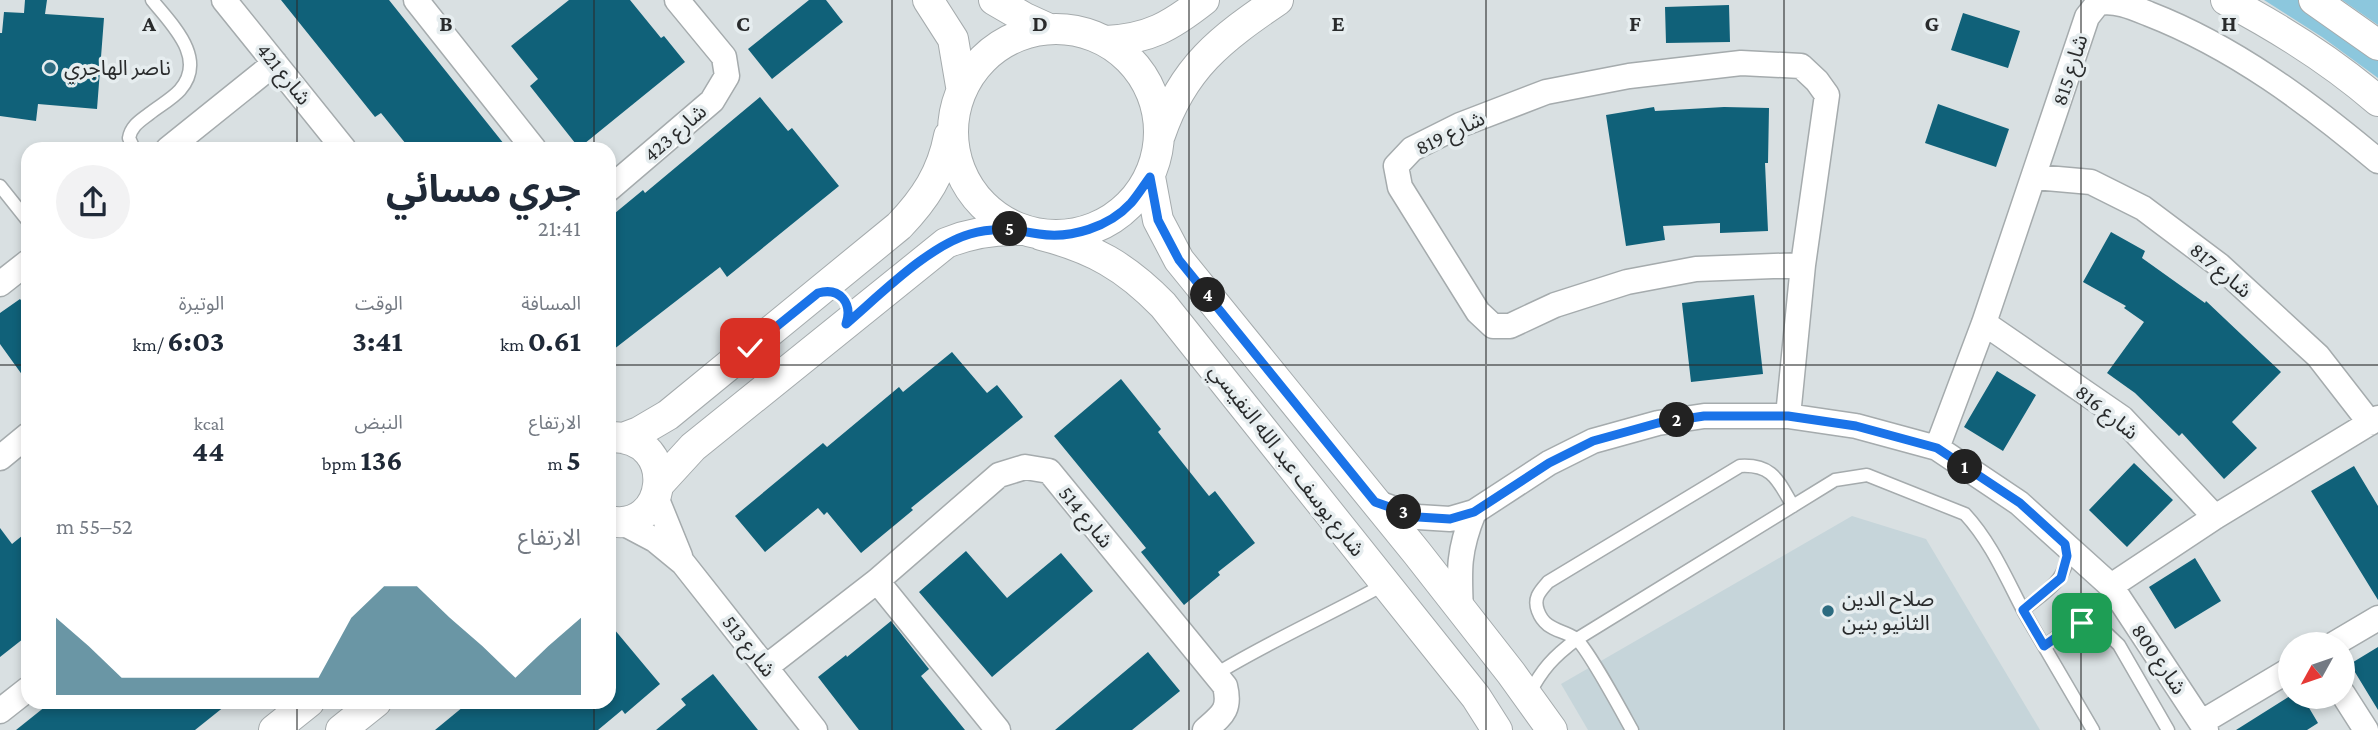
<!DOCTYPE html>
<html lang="ar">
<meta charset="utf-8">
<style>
body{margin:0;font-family:"Crimson Pro","Noto Sans Arabic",serif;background:#f2f2f3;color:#1f2937;direction:rtl;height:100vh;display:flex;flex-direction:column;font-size:26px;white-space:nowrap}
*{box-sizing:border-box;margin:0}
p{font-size:23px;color:#747a83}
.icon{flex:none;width:38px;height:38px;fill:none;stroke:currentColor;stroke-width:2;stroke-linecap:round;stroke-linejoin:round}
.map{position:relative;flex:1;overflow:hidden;direction:ltr}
.panel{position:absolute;left:21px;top:142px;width:595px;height:567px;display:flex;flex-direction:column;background:#fff;border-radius:21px;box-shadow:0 4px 10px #0003;direction:rtl}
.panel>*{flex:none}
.needle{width:46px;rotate:230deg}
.fabs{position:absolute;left:2278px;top:632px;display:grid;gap:14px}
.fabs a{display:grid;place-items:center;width:77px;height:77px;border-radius:50%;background:#fff;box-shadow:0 4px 10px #0003;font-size:35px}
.pin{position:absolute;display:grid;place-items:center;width:60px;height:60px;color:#fff;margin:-30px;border-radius:14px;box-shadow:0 4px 10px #0006}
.km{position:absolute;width:35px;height:35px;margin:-18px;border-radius:50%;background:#222;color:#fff;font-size:19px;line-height:35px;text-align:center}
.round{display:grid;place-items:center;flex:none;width:74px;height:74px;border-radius:37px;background:#f2f2f3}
.headline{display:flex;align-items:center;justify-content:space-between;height:119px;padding:0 35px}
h1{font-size:38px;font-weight:700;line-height:52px}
.metrics{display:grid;grid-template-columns:repeat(3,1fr);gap:10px;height:119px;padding:7px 35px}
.metrics div{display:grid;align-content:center}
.metrics b{font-size:30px;font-weight:700}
.metrics small{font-size:19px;font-weight:400}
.metrics p{font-size:19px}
.chart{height:196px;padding:14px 35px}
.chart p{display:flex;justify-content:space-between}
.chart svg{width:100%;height:126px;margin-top:7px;fill:#2c6b80;opacity:.7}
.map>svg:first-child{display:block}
</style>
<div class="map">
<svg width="2378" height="730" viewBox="0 0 2378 730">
<rect width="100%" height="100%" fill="#d9e0e2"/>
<path fill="#c6d5da" d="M1852 516 1926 539 2040 730H1588L1561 684Z"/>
<path fill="#8cc7dd" d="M2264 0H2305L2378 51V78L2322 37Z
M2342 0H2378V25Z"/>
<path fill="#106179" d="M25 0H47L45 14 104 18 97 109 38 104 36 121 0 116V33H2L4 12 24 13Z
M281 0H389L508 149H410L381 113 375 117Z
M569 0H630L661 38 664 36 685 62 579 148 530 86 538 79 511 46Z
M809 0H826L843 22 772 79 748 49Z
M1729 5 1730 42 1666 43 1665 7Z
M1963 13 2020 31 2008 68 1951 50Z
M760 97 788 131 792 128 839 186 727 277 720 267 609 353V218L643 190 645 193Z
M1938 104 2009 129 1996 167 1925 143Z
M1654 107 1655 111 1724 107 1769 108 1768 163H1765L1768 231 1720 233V223L1663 226 1665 240 1626 246 1606 115Z
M2111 232 2145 251 2142 258 2205 303 2206 301 2281 372 2232 422 2257 448 2224 479 2182 433 2179 436 2135 393 2107 373 2144 322 2124 308 2126 306 2083 282Z
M1754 295 1763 374 1691 382 1682 303Z
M20 299 28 309V383L0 344V313Z
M952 352 987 393 997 385 1023 417 911 508 913 510 861 553 827 512 824 515 818 508 765 552 735 516 823 443 827 447 899 387 903 392Z
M1997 371 2036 395 2003 451 1964 427Z
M1121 379 1161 429 1158 432 1209 496 1215 491 1255 543 1218 572 1220 575 1184 605 1141 552 1146 548 1054 436Z
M2134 463 2173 500 2127 547 2089 510Z
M2354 466 2378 506V600L2311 491Z
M0 528 12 544 28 531V635L0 657Z
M966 551 1007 598 1061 553 1093 591 992 677 919 592Z
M2195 558 2221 601 2175 629 2149 587Z
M891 621 929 669 921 676 965 730H859L818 677 846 655 847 657Z
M609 623 660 684 625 714 622 710 598 730H435L469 702H609Z
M2378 647V710L2350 664Z
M1148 652 1180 691 1132 730H1055Z
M713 674 758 730H656L686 705 681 699Z
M2290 696H2302L2318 723 2307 730H2236Z
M51 702H230L195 730H16Z"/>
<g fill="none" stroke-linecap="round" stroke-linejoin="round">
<g stroke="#a5abad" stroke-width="15">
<path id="service" d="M134 149 129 138C131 126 140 121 149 114 159 106 172 99 180 90 208 58 171 24 152 0
M0 186 28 221
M2023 610C2043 593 2072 578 2066 548
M2044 646 2068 629 2082 623 2098 625 2119 645 2168 730
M1216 674C1270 641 1329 615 1385 584
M1528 696C1542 669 1553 657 1577 639L1835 480 1867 475 1965 514C1991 542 2006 578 2024 612 2047 651 2070 691 2093 730
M1632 730C1623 714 1586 645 1575 638 1560 629 1545 630 1538 611 1533 598 1540 591 1548 582L1740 466C1773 464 1778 481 1793 506"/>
</g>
<g stroke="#a5abad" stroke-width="27">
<path id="minor" d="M224 0 344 149
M416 0 534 149
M168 149 275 63
M2035 177 2091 182 2143 208 2219 265 2318 356 2370 423
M609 189 712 101 727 76 724 57 677 0
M0 284 28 262
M1984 323 2122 418 2215 517
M1788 416 1803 265 1827 95 1817 81 1801 66 1741 63 1629 76 1546 92 1460 125 1412 149 1396 166 1400 187 1478 312 1493 326H1510L1555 305 1627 282 1696 269 1803 265
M1937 448 1984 323 2087 17 2098 3C2117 0 2132 7 2149 14 2234 47 2309 103 2378 161
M0 458 28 435
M656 497 680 556
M1375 502 1418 517 1450 519 1474 512 1549 463 1593 441 1658 423 1704 416H1788L1856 426 1937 448 2019 503 2111 586 2206 730
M621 522 655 540 683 563 815 730
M877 581 998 730
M2111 586 2215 517 2378 418
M1461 611C1459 570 1458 551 1474 512
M2334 644 2378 618
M766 667 877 581 999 475 1025 467 1049 471 1225 686C1231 710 1222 715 1205 730
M2343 694 2366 730
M0 711 28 689
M2202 722 2291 669"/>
</g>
<g stroke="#a5abad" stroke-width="32">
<path id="tertiary" d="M928 0 953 39 961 86
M994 0 1025 18 1047 28
M2226 0C2279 28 2332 61 2378 101
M2314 0 2378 45
M953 132a103 103 0 1 1 206 0a103 103 0 1 1-206 0Z
M1106 41C1149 39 1171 26 1204 0
M1160 135C1183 67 1221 39 1278 0
M1150 177 1158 220 1179 260 1417 553 1511 673 1552 730
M1041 235C1093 248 1126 267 1163 305L1476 697 1497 730
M623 438 639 432 668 415 899 226C925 199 942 173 949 136
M660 483 693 447 946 243C971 233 993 229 1020 230
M609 521C667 534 681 438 612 437
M274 730 309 702
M341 730 376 702"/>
</g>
<use href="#service" stroke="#fff" stroke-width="12"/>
<use href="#minor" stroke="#fff" stroke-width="24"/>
<use href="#tertiary" stroke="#fff" stroke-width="30"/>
</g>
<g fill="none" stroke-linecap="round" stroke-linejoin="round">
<g stroke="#fff" stroke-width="14">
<path id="route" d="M750 348 818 293C840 287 853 303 846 324 880 295 928 246 970 234 994 227 1015 230 1039 234 1071 239 1109 227 1131 203 1138 195 1144 185 1150 177L1158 220 1179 260 1375 502 1418 517 1450 519 1474 512 1549 463 1593 441 1658 423 1704 416H1788L1856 426 1937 448 2020 503 2065 544 2067 556 2061 578 2023 610 2044 646 2068 629 2082 623"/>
</g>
<use href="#route" stroke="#1a73e8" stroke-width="9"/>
</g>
<path fill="none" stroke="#292b2c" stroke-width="2" stroke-opacity="0.55" d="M297 0V149M594 0V149M892 0V730M1189 0V730M1486 0V730M1784 0V730M2081 0V730M0 365H28M609 365H2378M297 702V730M594 702V730"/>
<g fill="#2c6b80" stroke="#e6edef" stroke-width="2.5">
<circle cx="50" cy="68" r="7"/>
<circle cx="1828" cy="611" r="7"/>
</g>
<g text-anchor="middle" stroke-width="7" stroke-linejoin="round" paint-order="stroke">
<g font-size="21" fill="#292b2c" stroke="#e6edef" text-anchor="start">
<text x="64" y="75">ناصر الهاجري</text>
<text x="1842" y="606">صلاح الدين<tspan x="1842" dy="24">الثانيو بنين</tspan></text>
</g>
<g font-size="21" fill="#292b2c" stroke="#e6edef">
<text transform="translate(2070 70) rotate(-72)" y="7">شارع 815</text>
<text transform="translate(284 74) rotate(51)" y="7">شارع 421</text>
<text transform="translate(675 133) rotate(-41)" y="7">شارع 423</text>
<text transform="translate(1450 133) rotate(-26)" y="7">شارع 819</text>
<text transform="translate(2221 270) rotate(40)" y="7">شارع 817</text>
<text transform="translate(2107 412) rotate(39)" y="7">شارع 816</text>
<text transform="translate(1287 460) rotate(52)" y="7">شارع يوسف عبد الله النفيسي</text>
<text transform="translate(1086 517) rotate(51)" y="7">شارع 514</text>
<text transform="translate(749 646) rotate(52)" y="7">شارع 513</text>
<text transform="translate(2159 659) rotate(56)" y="7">شارع 800</text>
</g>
</g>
<g font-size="23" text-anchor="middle" font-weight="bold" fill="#292b2c" stroke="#e6edef" stroke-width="7" stroke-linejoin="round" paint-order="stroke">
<text x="149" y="31">A</text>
<text x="446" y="31">B</text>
<text x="743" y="31">C</text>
<text x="1040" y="31">D</text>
<text x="1338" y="31">E</text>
<text x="1635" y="31">F</text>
<text x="1932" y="31">G</text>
<text x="2229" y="31">H</text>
</g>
</svg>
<div class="fabs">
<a><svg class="needle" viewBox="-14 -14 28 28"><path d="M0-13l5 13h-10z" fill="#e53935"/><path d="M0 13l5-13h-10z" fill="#747a83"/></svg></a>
</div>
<div class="pin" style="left:2082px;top:623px;background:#1e9e55"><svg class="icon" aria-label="arrive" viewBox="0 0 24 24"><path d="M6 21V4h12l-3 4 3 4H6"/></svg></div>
<div class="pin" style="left:750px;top:348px;background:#d93025"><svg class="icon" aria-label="check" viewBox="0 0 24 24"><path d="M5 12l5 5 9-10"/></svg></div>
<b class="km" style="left:1965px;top:467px">1</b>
<b class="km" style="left:1677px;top:420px">2</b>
<b class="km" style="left:1404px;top:512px">3</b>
<b class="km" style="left:1208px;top:295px">4</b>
<b class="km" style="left:1010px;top:229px">5</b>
<section class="panel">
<div class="headline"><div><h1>جري مسائي</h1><p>21:41</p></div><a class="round"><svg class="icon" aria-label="share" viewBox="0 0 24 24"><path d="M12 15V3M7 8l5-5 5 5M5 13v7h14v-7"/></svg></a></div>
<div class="metrics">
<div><p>المسافة</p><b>0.61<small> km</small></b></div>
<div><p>الوقت</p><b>3:41</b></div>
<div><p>الوتيرة</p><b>6:03<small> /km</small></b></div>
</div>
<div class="metrics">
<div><p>الارتفاع</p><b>5<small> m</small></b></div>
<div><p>النبض</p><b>136<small> bpm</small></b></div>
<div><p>kcal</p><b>44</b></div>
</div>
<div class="chart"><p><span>الارتفاع</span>52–55 m</p>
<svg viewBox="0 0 160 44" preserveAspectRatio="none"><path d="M0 44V17L10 27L20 38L30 38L40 38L50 38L60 38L70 38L80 38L90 17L100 6L110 6L120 17L130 27L140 38L150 27L160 17V44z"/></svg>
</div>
</section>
</div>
